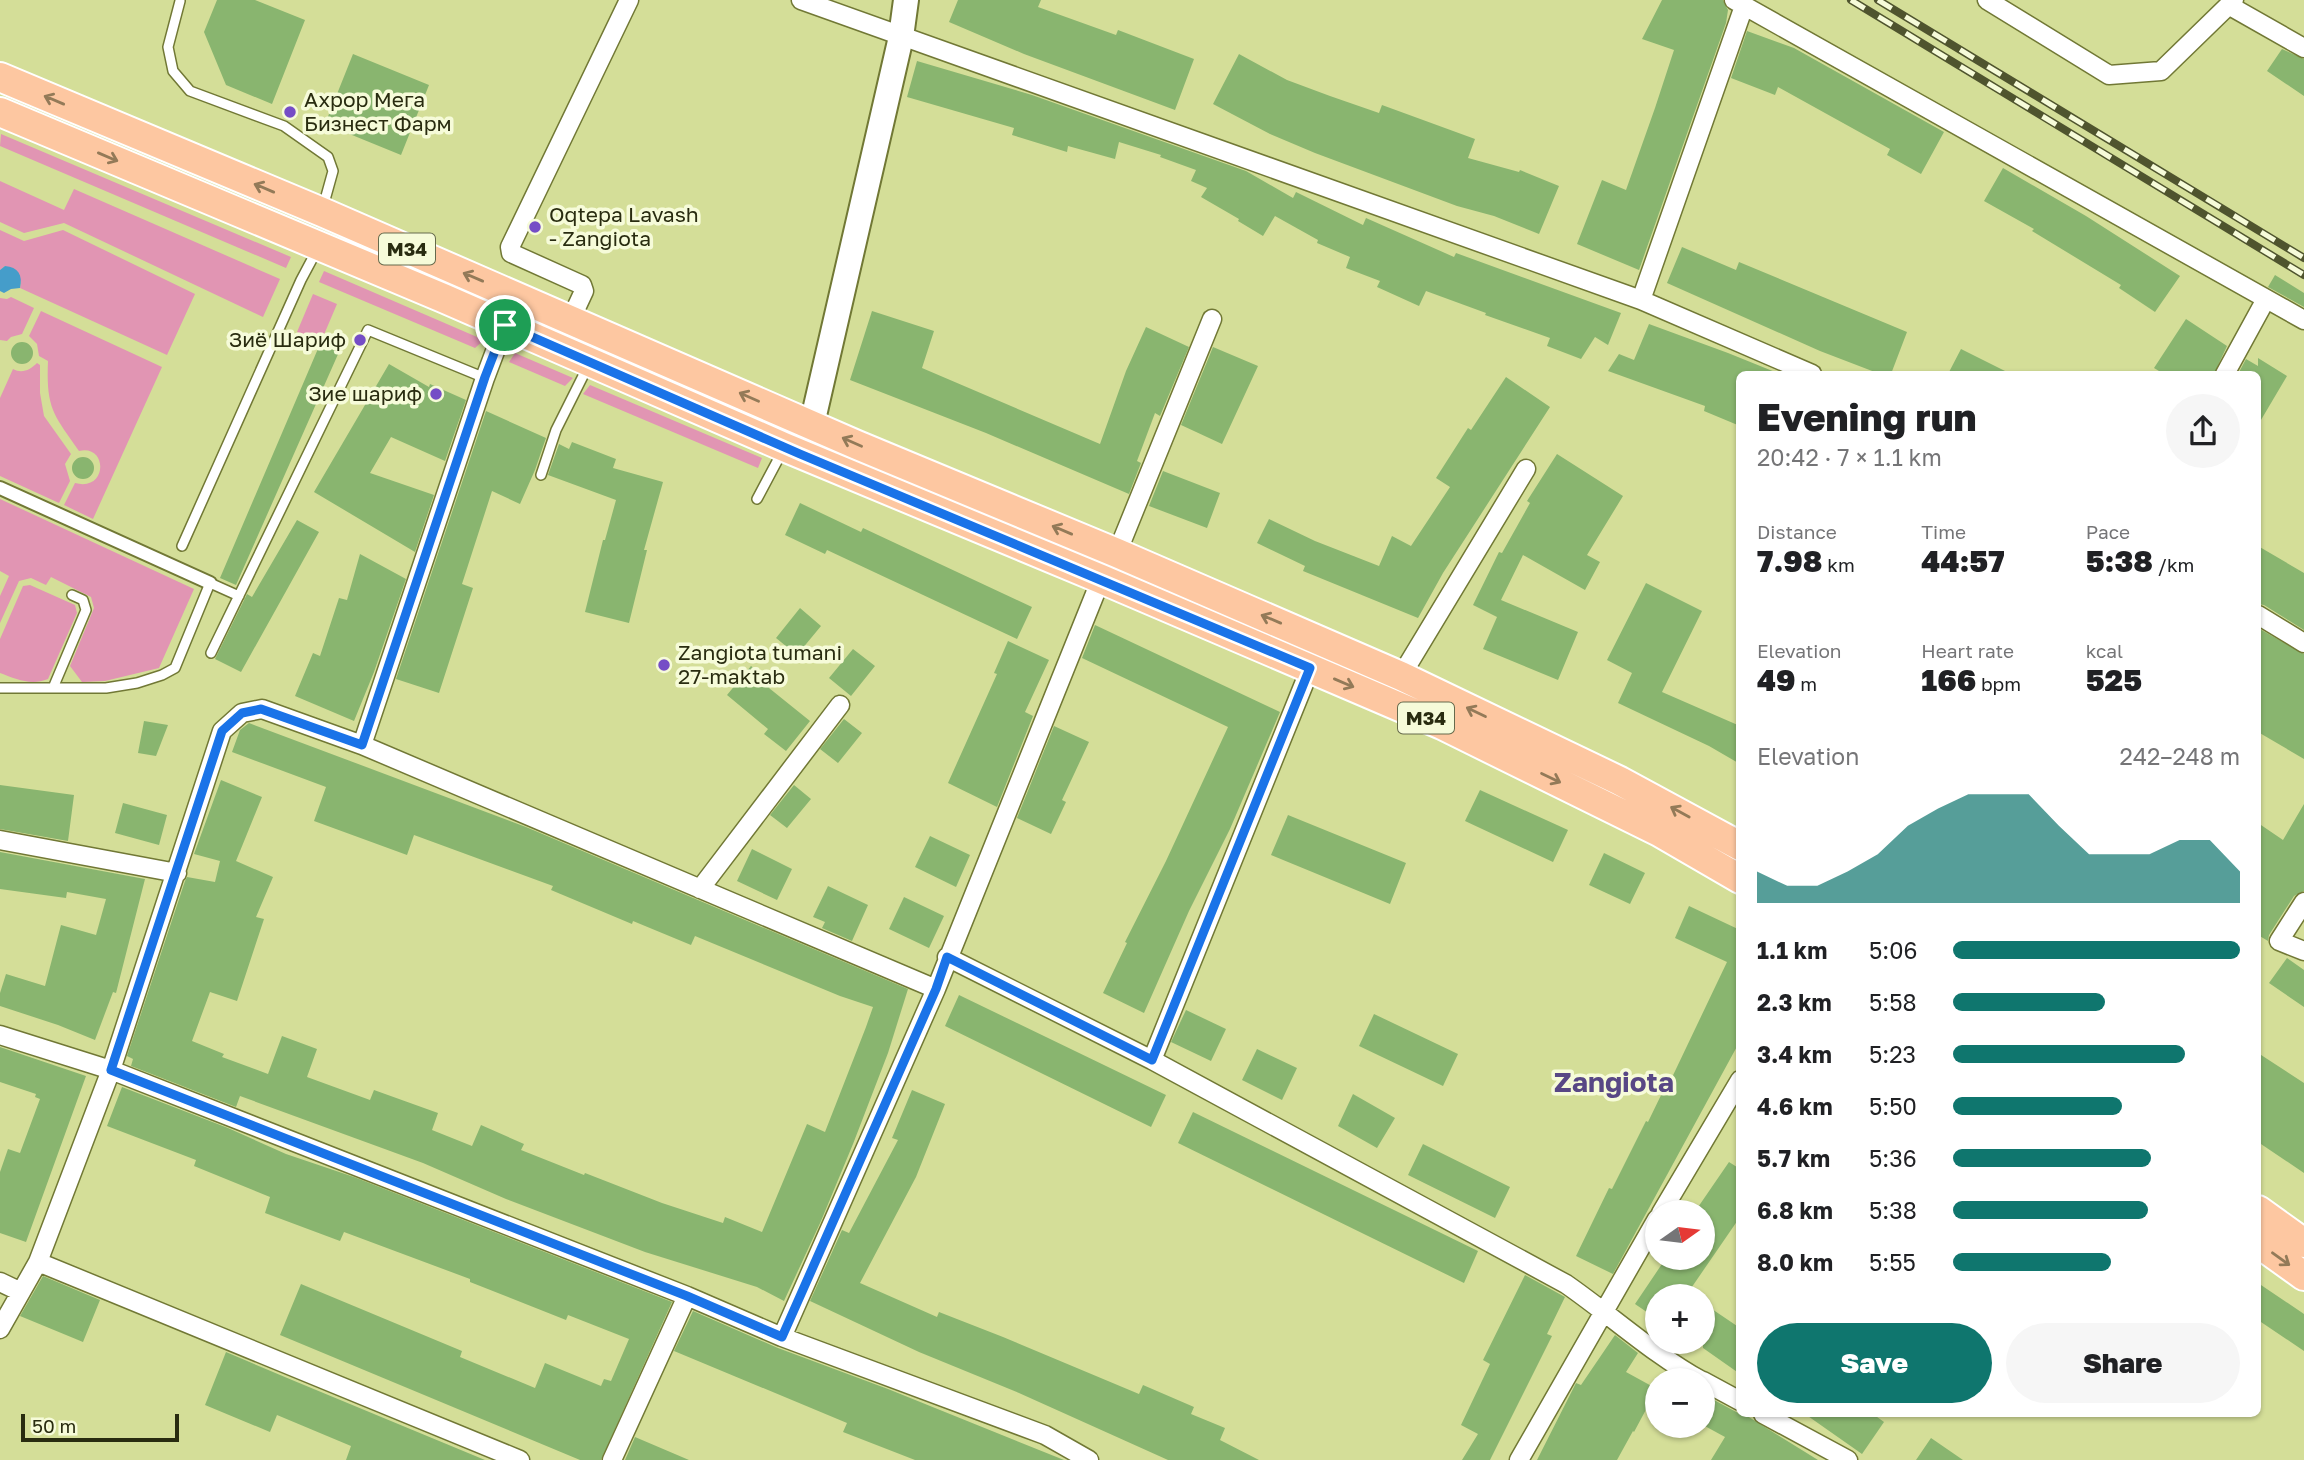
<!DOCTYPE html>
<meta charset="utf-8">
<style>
body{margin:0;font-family:"Golos Text",sans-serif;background:#f6f6f6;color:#202124;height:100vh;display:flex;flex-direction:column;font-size:26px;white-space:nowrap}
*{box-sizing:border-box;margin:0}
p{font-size:23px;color:#757577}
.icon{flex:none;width:38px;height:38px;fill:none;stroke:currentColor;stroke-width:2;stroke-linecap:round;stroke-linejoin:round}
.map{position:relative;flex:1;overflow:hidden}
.details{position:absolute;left:1736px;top:371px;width:525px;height:1046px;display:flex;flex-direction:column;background:#fff;border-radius:10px;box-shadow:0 2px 5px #0004}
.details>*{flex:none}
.needle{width:46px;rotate:76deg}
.tools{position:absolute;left:1645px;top:1200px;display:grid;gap:14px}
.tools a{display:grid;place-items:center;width:70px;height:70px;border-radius:50%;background:#fff;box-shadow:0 2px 5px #0004;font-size:35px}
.scale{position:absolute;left:21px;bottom:18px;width:158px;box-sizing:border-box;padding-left:7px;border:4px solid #292c10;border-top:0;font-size:19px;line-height:24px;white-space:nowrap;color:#292c10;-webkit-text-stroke:5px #f6fbd9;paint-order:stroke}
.pin{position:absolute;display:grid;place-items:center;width:60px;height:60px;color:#fff;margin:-30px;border:4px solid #fff;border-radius:50%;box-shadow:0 2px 7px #0007}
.round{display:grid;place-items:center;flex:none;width:74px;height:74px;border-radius:37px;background:#f6f6f6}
.summary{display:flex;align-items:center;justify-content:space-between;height:119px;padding:0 21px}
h1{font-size:38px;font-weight:800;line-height:52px}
.stats{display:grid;grid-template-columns:repeat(3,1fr);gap:10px;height:119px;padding:7px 21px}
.stats div{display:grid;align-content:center}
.stats b{font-size:30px;font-weight:800}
.stats small{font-size:19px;font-weight:400}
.stats p{font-size:19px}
.chart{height:196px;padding:14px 21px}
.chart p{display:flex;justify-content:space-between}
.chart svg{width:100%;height:126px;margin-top:7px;fill:#0f766e;opacity:.7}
.primary-button{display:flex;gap:14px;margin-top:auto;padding:14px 21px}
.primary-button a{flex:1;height:80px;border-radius:42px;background:#0f766e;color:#fff;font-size:28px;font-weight:800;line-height:80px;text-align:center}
.primary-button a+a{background:#f6f6f6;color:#202124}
ul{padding:0 21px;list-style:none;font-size:23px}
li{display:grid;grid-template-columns:112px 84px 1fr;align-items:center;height:52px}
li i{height:18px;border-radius:9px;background:#0f766e}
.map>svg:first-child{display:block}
</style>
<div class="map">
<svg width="2304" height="1460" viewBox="0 0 2304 1460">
<rect width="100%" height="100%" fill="#d4de98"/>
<path fill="#e195b3" d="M1 134 291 257 286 268 0 146Z
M0 181 64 210 74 189 280 279 263 317 64 223 24 233 0 222Z
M0 230 24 241 63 230 195 294 167 355 20 288 21 282 5 266 0 270Z
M324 271 484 340 475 348 319 282Z
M313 294 337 304 320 344 297 332Z
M11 297 34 308 22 334 11 337 7 341 0 340V298L7 299Z
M41 311 162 367 93 519 64 505 75 483C108 492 108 444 79 451 53 414 46 408 48 361L39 356 37 344 29 336Z
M515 353 573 378 565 386 509 362Z
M37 363 40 365V393L44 416 71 454 65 464 70 481 59 503 0 476V398L13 369C22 374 30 370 37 363Z
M590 385 762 458 758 468 583 394Z
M0 499 194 589 159 668 105 681 82 682 70 666 94 608 91 597 51 577 46 585 31 578 19 581 0 623V596L9 576 0 571Z
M30 585 75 605 77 613 48 679C31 686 16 679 0 673V639L23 586Z"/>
<path fill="#459dca" d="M5 266C18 267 23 275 20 288L11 289 4 293 0 291V270Z"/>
<path fill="#89b56f" d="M217 0H255L305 20 272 104 226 85 204 32Z
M958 0H1041L1038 7 1116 35 1118 30 1194 59 1175 110 1024 54 949 22Z
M1662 0H1723L1728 10 1726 23 1639 270 1577 244 1602 180 1626 190 1655 108 1674 50 1642 39Z
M1747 31 1794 48 1944 132 1921 174 1887 155 1890 149 1778 87 1775 95 1731 78Z
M2282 49 2304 59V96L2267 71Z
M353 54 429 85 401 155 325 124Z
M1239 54 1287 80 1330 96 1379 113 1382 105 1475 139 1468 158 1519 172 1520 170 1559 186 1539 234 1494 216 1457 206 1315 153 1270 134 1213 104Z
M917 61 1032 95 1246 171 1293 198 1296 192 1363 225 1366 218 1454 257 1456 253 1621 313 1608 345 1595 337 1581 359 1547 346 1550 338 1485 315 1486 313 1426 291 1419 306 1377 287 1380 281 1346 268 1350 257 1317 243 1318 240 1275 216 1263 236 1238 221 1239 219 1201 197 1207 188 1191 181 1196 170 1160 157 1161 155 1119 142 1115 159 1068 146 1067 152 1012 135 1014 128 907 97Z
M2003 168 2086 216 2180 276 2155 312 2119 288 2121 285 2032 231 2034 229 1984 201Z
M1682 247 1736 270 1739 262 1907 332 1891 374H1880L1820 351 1667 283Z
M2275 275 2304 293V307L2268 287Z
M872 311 934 331 922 368 1100 444 1126 371 1146 327 1189 347 1160 416 1155 413 1137 461 1141 463 1129 494 986 433 850 380Z
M2186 319 2227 346 2214 374H2164L2154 368Z
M1649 324 1728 353 1780 374H1740V426L1704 411 1705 406 1608 371 1619 354 1634 360Z
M11 353a11 11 0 1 1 22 0a11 11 0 1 1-22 0Z
M320 344 339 352 236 585 220 578Z
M1213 347 1258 366 1222 444 1181 425Z
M1961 349 2011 374H1948Z
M2258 358 2287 376 2258 425V374H2238L2246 359 2258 366Z
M389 364 429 387 430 384 466 400 445 461 391 437 370 473 434 495 415 552 314 492Z
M1506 377 1550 407 1443 573 1418 618 1303 571 1305 566 1257 543 1269 519 1315 541 1379 566 1392 536 1411 546 1450 487 1436 478 1468 428 1471 430Z
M486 411 546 438 535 470 520 504 492 491 462 584 473 588 439 693 396 679Z
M572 442 616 459 613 468 663 482 644 550H647L629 623 585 612 603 540H605L616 500 548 475 559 444 569 449Z
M1557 454 1623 496 1587 555 1600 562 1585 590 1523 555 1501 600 1578 632 1558 680 1483 649 1497 617 1473 605 1499 552 1502 553 1530 503 1527 501Z
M72 468a11 11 0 1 1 22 0a11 11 0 1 1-22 0Z
M1163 471 1220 493 1207 528 1149 506Z
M800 503 861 532 863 528 1032 607 1017 639 827 550 825 554 785 535Z
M297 520 319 532 241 672 215 659 247 594 252 597Z
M2258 546 2304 573V630L2264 605 2258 604Z
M360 554 406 579 374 672 354 721 295 696 313 653 320 656 339 598 347 600Z
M1646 583 1702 611 1662 692 1740 726V764L1709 746 1618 703 1632 673 1607 660Z
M800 608 821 626 797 655 776 638Z
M1095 625 1280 712 1230 829 1189 911 1144 1013 1103 993 1127 943 1125 942 1166 861 1228 727 1082 658Z
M2258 628 2304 654V759L2258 732Z
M1008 641 1049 660 1025 712 1033 716 997 807 948 783 997 674 994 673Z
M853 649 875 666 851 696 829 678Z
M751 666 772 683 769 688 810 721 786 751 764 734 768 729 727 695Z
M844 719 862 733 838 763 820 749Z
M144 721 168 725 156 756 138 753Z
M249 723 526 827 908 989 888 1053 853 1144 821 1221 784 1301 757 1287 645 1252 506 1199 423 1163 240 1096 236 1107 131 1066 133 1059 127 1056 185 881 187 877 215 882 220 861 194 854 221 780 262 797 236 861 273 877 256 917 264 919 237 1001 210 992 192 1041 224 1054 222 1057 268 1074 282 1036 317 1049 307 1077 370 1100 374 1090 438 1113 432 1130 472 1146 481 1125 524 1144 521 1150 584 1175 585 1173 662 1203 723 1223 725 1217 762 1232 807 1124 825 1132 866 1027 873 1007 840 996 695 936 691 945 633 921 632 924 551 890 553 886 414 835 407 855 314 821 326 787 232 752 240 730Z
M1054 726 1089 742 1062 800 1066 802 1051 834 1017 818Z
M0 785 74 795 68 841 0 829Z
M794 785 811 799 787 828 770 815Z
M1480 790 1568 830 1553 862 1465 821Z
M123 803 167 815 159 845 115 833Z
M2304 804V891L2294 896 2269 935 2268 941 2258 935V823L2283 840Z
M1288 815 1406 863 1390 904 1271 855Z
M930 836 970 855 956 887 915 867Z
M752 849 792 869 777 900 737 881Z
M0 852 145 879 116 993 113 992 95 1040 58 1025 0 1006V993L6 974 45 986 61 925 96 935 106 899 67 892 66 898 0 889Z
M1604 853 1645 873 1630 904 1589 885Z
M828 886 868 905 852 941 822 928 825 922 813 917Z
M904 897 944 916 929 948 889 929Z
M1689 906 1740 930V1041L1613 1274 1576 1256 1609 1188 1612 1189 1646 1121 1648 1122 1664 1089 1666 1090 1727 962 1675 938Z
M2287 958 2304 970V1007L2269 983Z
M959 995 1166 1095 1151 1127 945 1026Z
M1186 1010 1226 1029 1211 1061 1171 1042Z
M1374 1014 1458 1054 1443 1086 1359 1046Z
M0 1047 86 1076 26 1242 0 1233V1172L8 1149 20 1153 40 1099 35 1097 36 1094 0 1082Z
M1257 1049 1297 1068 1282 1100 1242 1080Z
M2258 1053 2304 1083V1173L2258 1142Z
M122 1087 228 1128 286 1154 354 1177 672 1302 601 1460H580L280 1335 301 1284 462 1351 460 1357 535 1388 545 1363 601 1386 604 1379 611 1381 629 1339 568 1315 566 1320 470 1282V1279L344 1232 340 1241 265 1213 270 1197 194 1166 196 1160 107 1126Z
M912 1090 945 1104 916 1177 860 1283 937 1317 939 1312 1003 1337 1139 1394 1143 1385 1194 1407 1191 1414 1225 1428 1220 1440 1259 1460H1168L1019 1393 919 1352 810 1301 842 1230 849 1233 898 1140 892 1138Z
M1353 1094 1395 1118 1377 1148 1338 1126Z
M1193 1112 1478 1251 1464 1283 1178 1143Z
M1423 1144 1510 1187 1495 1218 1408 1175Z
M1729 1162 1740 1169V1217L1685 1297H1657V1319L1635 1304 1666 1258H1703V1213H1694Z
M1525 1275 1565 1297 1547 1334 1552 1336 1490 1460H1462L1478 1434 1461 1425 1490 1364 1483 1360Z
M43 1276 100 1300 83 1342 20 1316Z
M2258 1283 2304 1314V1351L2258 1320Z
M1703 1303 1740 1328V1374L1703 1348Z
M693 1311 778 1348 888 1389 1064 1460H915L843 1432 847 1423 674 1351Z
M1615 1335 1638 1353 1626 1372 1657 1389 1634 1432 1633 1431 1617 1460H1537L1576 1383 1581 1385Z
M226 1352 292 1380 485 1460H346L351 1446 277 1415 270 1432 205 1405Z
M1703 1394 1740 1414H1744L1818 1460H1711L1725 1437 1703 1425Z
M1805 1414H1873L1884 1422 1862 1454Z
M635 1437 689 1460H625Z
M1931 1438 1963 1460H1916Z"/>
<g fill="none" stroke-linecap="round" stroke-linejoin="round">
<g stroke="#717835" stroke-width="12">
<path id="service" d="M180 1 168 47 173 71 190 91 284 126 328 157 333 171 323 207
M541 475 556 430 588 366
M757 499 782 452
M182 546 301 280 317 250
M211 653 368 330 485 378
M0 688H106L137 683 162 675 175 668 210 583 239 596
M53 688 86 610 83 600 72 595"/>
</g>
<g stroke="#717835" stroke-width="16">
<path id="pedestrian" d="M0 488 210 583"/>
</g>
<g stroke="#717835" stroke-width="21">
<path id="minor" d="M801 0 1641 300 1812 374
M1734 0 2304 320
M1987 0 2109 75 2161 71 2234 0
M2230 6 2304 48
M1641 300 1744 6
M571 319 584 291 582 285 511 253 510 247 629 0
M2225 374 2266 299
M1117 553 1212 319
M2258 615 2304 643
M1401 676 1526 469
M362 745 485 378 505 325
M0 840 177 873
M700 889 840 705
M2304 902 2279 941 2304 951
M947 957 1152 1060 1566 1284C1612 1316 1653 1354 1702 1381
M0 1035 111 1070 687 1296 782 1337 1045 1435 1089 1460
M1152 1060 1310 669
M1661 1213 1740 1080
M38 1262 520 1460
M0 1282 21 1292
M0 1329 38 1262 111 1070 222 731 242 713 262 709 362 745 936 989
M782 1337 936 989 1101 579
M1703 1381 1740 1401
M1763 1414 1848 1460
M612 1460 687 1296
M1519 1460 1657 1219"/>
</g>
<g stroke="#717835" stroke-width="28">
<path id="secondary" d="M800 454 812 424 901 37 906 0"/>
</g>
<g stroke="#fff" stroke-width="32">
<path id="primary" d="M0 77 322 212 857 445 1117 553 1401 676 1620 781 1740 846
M0 112 443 298 784 447 1101 579 1442 725 1659 832 1740 879
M2258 1210 2304 1243
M2258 1243 2304 1276"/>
</g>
<use href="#service" stroke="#fff" stroke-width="9"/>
<use href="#pedestrian" stroke="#fff" stroke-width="12"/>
<use href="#minor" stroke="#fff" stroke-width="18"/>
<use href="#secondary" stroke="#fff" stroke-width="24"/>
<use href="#primary" stroke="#fdc7a1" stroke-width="28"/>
<g stroke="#4f542e" stroke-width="8">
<path id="rail" d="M1851 0 2304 275
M1878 0 2304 258"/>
</g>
<use href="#rail" stroke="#f6fbd9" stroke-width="5" stroke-dasharray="16" stroke-linecap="butt"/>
</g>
<defs><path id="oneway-shaft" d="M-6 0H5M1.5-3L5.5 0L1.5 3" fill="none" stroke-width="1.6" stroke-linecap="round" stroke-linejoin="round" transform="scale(1.75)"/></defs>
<g stroke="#937a58">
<use href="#oneway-shaft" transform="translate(54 100) rotate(-157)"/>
<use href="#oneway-shaft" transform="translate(108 157) rotate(23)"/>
<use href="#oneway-shaft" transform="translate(264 188) rotate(-157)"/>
<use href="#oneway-shaft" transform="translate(473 277) rotate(-157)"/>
<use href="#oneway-shaft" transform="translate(749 397) rotate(-156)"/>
<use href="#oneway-shaft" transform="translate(852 442) rotate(-156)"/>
<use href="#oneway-shaft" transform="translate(1062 530) rotate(-157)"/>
<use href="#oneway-shaft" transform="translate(1271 619) rotate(-157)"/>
<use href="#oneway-shaft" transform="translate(1344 683) rotate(23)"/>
<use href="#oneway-shaft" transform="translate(1476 712) rotate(-154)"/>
<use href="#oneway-shaft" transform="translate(1551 778) rotate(26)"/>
<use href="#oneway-shaft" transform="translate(1680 812) rotate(-151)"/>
<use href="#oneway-shaft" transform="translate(2281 1259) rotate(36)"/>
</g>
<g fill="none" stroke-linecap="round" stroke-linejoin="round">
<g stroke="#fff" stroke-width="14">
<path id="route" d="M505 325 800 454 1310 668 1152 1060 947 957 936 989 782 1337 687 1296 111 1070 222 731 242 713 261 709 362 745 485 377Z"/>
</g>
<use href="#route" stroke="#1a73e8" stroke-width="9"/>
</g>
<g fill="#754dc6" stroke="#f6fbd9" stroke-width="2.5">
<circle cx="290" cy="112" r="7"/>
<circle cx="535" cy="227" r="7"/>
<circle cx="360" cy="340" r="7"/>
<circle cx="436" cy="394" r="7"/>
<circle cx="664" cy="665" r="7"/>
</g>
<g text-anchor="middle" stroke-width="7" stroke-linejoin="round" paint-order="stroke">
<g fill="#f6fbd9" stroke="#666a4c" stroke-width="2">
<rect x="379" y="233.5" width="56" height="31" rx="5"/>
<rect x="1398" y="702.5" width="56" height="31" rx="5"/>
</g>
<g font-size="19" font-weight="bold" fill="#292c10">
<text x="407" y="256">M34</text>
<text x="1426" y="725">M34</text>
</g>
<g font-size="21" fill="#292c10" stroke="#f6fbd9" text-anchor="start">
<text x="304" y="107">Ахрор Мега<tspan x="304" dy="24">Бизнест Фарм</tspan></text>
<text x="549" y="222">Oqtepa Lavash<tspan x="549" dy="24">- Zangiota</tspan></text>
<text x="346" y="347" text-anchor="end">Зиё Шариф</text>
<text x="422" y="401" text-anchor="end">Зие шариф</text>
<text x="678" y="660">Zangiota tumani<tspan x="678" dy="24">27-maktab</tspan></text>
</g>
<g font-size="28" font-weight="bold" fill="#584785" stroke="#f6fbd9">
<text x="1614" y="1092">Zangiota</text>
</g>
</g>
</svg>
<div class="tools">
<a><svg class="needle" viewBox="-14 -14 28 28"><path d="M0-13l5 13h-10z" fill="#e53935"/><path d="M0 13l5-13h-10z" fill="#757577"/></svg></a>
<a>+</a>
<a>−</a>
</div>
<div class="scale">50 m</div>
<div class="pin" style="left:505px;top:325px;background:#1e9e55"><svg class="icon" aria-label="arrive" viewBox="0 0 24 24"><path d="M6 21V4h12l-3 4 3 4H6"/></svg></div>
<section class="details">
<div class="summary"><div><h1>Evening run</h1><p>20:42 · 7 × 1.1 km</p></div><a class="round"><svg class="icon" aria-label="share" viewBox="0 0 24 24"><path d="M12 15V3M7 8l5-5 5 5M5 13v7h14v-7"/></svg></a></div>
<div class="stats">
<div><p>Distance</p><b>7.98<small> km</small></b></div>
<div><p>Time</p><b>44:57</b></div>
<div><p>Pace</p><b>5:38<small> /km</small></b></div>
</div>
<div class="stats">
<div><p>Elevation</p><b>49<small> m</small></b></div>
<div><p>Heart rate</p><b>166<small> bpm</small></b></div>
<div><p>kcal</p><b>525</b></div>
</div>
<div class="chart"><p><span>Elevation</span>242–248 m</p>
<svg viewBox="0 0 160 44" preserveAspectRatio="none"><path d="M0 44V33L10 38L20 38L30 33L40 27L50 17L60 11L70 6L80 6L90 6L100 17L110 27L120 27L130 27L140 22L150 22L160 33V44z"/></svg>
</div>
<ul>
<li><b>1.1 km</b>5:06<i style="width:100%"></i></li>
<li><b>2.3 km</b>5:58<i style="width:53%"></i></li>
<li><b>3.4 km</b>5:23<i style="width:81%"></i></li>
<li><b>4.6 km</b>5:50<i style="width:59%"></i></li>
<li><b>5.7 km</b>5:36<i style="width:69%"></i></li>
<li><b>6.8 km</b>5:38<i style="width:68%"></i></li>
<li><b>8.0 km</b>5:55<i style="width:55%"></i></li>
</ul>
<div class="primary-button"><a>Save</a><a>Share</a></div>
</section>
</div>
